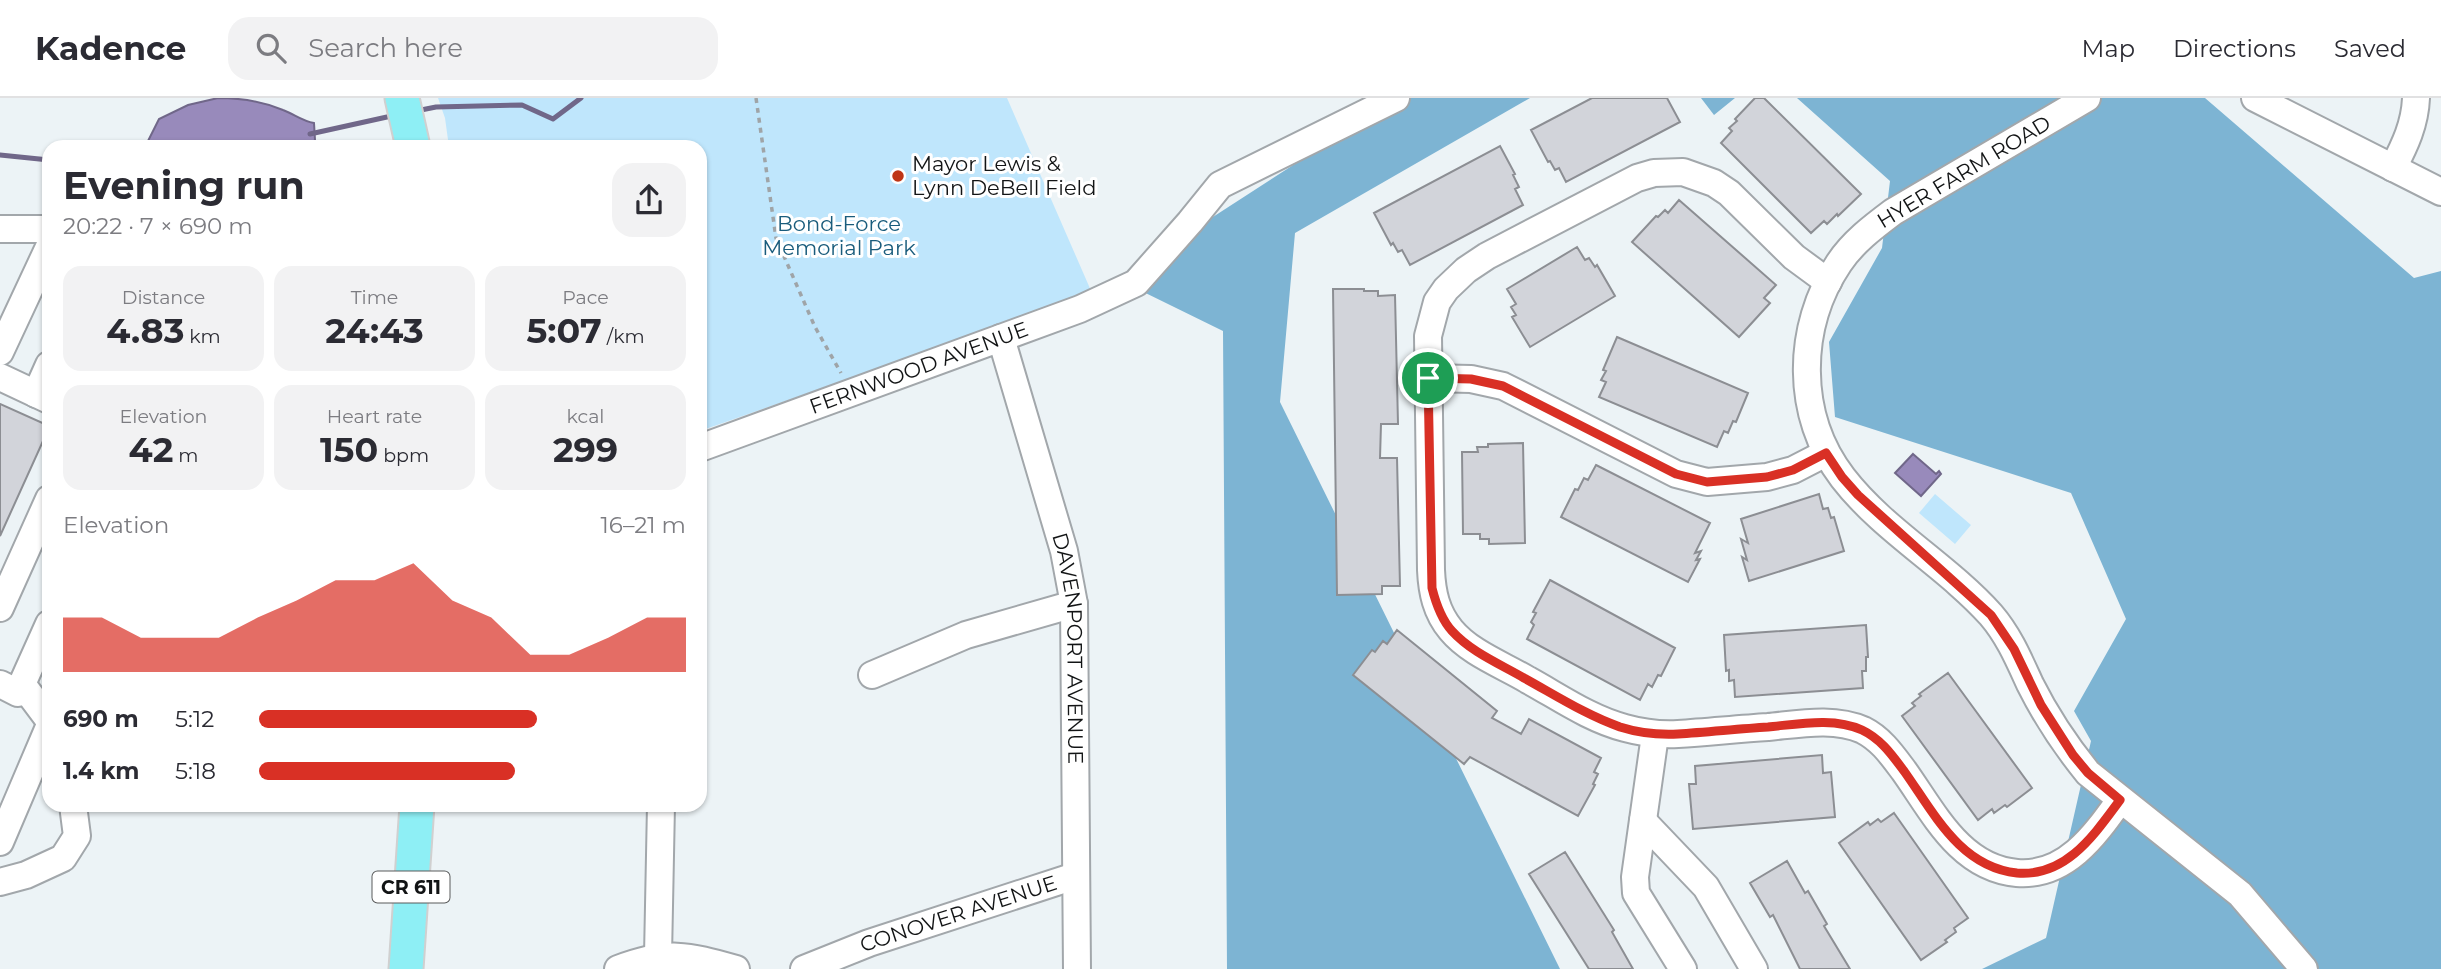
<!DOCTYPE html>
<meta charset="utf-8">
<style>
body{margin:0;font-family:Montserrat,sans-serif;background:#f2f2f3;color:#2b2b33;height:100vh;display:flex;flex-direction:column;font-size:26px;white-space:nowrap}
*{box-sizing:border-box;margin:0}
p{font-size:23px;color:#7c7c81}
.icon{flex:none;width:38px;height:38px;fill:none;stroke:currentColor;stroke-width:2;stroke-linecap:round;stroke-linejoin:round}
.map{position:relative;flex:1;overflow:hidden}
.sheet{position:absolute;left:42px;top:42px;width:665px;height:672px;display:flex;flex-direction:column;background:#fff;border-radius:21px;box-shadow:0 2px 5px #0004}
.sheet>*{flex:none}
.pin{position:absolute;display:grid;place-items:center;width:60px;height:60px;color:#fff;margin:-30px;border:4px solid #fff;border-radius:50%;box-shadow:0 2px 7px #0007}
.round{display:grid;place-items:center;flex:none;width:74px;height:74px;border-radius:21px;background:#f2f2f3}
.head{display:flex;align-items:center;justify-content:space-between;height:119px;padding:0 21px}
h1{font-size:38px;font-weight:700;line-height:52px}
.metrics{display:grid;grid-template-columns:repeat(3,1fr);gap:10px;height:119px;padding:7px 21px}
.metrics div{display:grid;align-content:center;border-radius:18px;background:#f2f2f3;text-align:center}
.metrics b{font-size:35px;font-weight:700}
.metrics small{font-size:19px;font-weight:400}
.metrics p{font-size:19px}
.chart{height:196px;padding:14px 21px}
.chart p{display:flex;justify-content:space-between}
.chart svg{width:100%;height:126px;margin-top:7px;fill:#d93025;opacity:.7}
ul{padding:0 21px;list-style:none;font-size:23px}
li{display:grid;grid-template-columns:112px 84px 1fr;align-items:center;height:52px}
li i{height:18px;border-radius:9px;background:#d93025}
header{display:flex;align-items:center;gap:42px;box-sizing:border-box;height:98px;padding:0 35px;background:#fff;border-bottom:2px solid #e1e1e2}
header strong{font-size:33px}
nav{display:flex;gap:38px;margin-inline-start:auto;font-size:24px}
.search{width:490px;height:63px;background:#f2f2f3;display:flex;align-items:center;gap:18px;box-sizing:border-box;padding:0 24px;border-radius:21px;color:#7c7c81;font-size:26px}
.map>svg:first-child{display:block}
</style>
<header>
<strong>Kadence</strong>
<div class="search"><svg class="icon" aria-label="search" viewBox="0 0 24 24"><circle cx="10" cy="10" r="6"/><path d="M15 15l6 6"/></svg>Search here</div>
<nav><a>Map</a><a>Directions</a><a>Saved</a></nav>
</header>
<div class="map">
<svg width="2441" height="871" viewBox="0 0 2441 871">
<rect width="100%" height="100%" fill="#ecf3f6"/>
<path fill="#bfe6fc" d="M438 0H1007L1092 195 700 333V49H449L445 20Z
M1935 396 1971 427 1955 446 1919 415Z"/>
<path fill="#7db4d3" d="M1397 0H1530L1295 135 1280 304 1560 871H1227L1223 233 1117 181Z
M1701 0H1735L1714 17Z
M1797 0H2205L2414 180 2441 173V871H1982L2046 840 2091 643 2074 613 2126 521 2071 395 1835 319 1829 244 1882 150 1890 83Z"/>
<path fill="#988abb" stroke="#706789" stroke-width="2" d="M218 0C239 0 264 4 283 12 294 16 302 23 314 25L315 42 304 49H145L159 21 188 7Z
M1913 356 1936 376 1939 373 1941 376 1921 398 1895 375Z"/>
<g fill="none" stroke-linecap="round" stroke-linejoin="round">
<path stroke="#706789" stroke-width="5" d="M416 13 436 9 522 7 553 21 581 0
M310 36 396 17
M0 57 49 62"/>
</g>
<path fill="#d2d4da" stroke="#8c8e93" stroke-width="2" d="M1592 0H1667L1680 24 1566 84 1559 70 1555 72 1550 63 1548 64 1531 32Z
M1755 0H1764L1861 96 1838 118 1837 116 1827 126 1824 123 1811 135 1721 45 1732 33 1729 30 1737 23 1735 21Z
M1500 48 1515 76 1513 77 1519 89 1515 91 1523 107 1410 167 1402 152 1398 154 1393 145 1391 147 1374 115Z
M1679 102 1776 187 1764 200 1770 205 1739 239 1632 144 1656 118 1658 119 1665 112 1668 115Z
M1577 149 1585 162 1589 160 1595 169 1597 167 1615 198 1530 249 1512 219 1516 217 1511 209 1516 206 1507 191Z
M1333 191H1364V193H1378V198L1395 197 1398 326H1381L1380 360H1397L1400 488H1382V496L1337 497Z
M1617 239 1748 295 1736 324 1733 323 1728 335 1724 333 1717 349 1599 299 1606 284 1601 282 1606 273 1603 272Z
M0 306 47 327 45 331 48 332 0 438Z
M1523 345 1525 445 1489 446V441H1480V436H1463L1462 354H1478L1477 349H1488V346Z
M1596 367 1710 425 1695 455 1701 453 1696 462 1700 461 1688 484 1561 419 1575 391 1578 392 1584 380 1588 382Z
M1819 396 1823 411 1828 410 1831 420 1834 419 1844 453 1749 483 1742 459 1747 462 1741 441 1748 445 1741 421Z
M1550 482 1675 550 1661 578 1658 577 1652 589 1648 586 1640 602 1527 541 1534 527 1531 524 1536 515 1533 514Z
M1866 527 1868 559H1866V573H1862L1863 590 1735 599 1734 582 1729 583V572L1726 573 1724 537Z
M1397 532 1497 613 1492 620 1521 636 1529 621 1601 660 1594 674 1598 676 1593 686 1595 687 1578 718 1470 659 1464 666 1353 577 1372 552 1375 554 1383 543 1387 546Z
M1948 575 2032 690 2007 709 2005 707 1994 715 1992 711 1978 722 1902 618 1915 608 1912 605 1921 598 1919 596Z
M1822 657 1823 675 1831 674 1835 719 1693 731 1689 686H1696L1695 668Z
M1894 715 1968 820 1954 830 1956 834 1945 842 1947 844 1921 862 1839 745 1868 724 1870 727 1878 721 1881 724Z
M1565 754 1614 832 1612 834 1633 871H1589L1529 776Z
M1787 763 1805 795 1808 793 1827 826 1824 828 1850 871H1800L1773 817 1770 819 1750 785Z"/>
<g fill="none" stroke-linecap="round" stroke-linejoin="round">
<g stroke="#a2a7ab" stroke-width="30">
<g id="minor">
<path d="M2087 0 1893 114C1873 129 1853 144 1839 165 1796 229 1795 318 1843 380 1884 433 1946 467 1991 517 2009 538 2019 562 2030 586 2046 618 2066 648 2088 675L2240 796 2304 871"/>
<path d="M2255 0 2441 94"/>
<path d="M2393 70C2405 47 2415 26 2416 0"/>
<path d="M0 131H49"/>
<path d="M1828 184 1794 159 1729 95 1714 85 1683 74 1654 75 1637 80 1487 158 1466 172 1446 191 1437 204 1428 238 1431 472C1432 494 1436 514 1451 532 1470 555 1503 567 1528 582 1559 599 1590 621 1625 630 1643 635 1660 637 1678 636 1708 634 1738 631 1768 629 1799 626 1834 619 1863 632 1881 641 1892 657 1904 673 1934 715 1960 770 2017 775 2066 779 2095 737 2120 702"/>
<path id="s1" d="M1001 240 1064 453 1074 506 1077 871"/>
<path d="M0 254 49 149"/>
<path d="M0 279 49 302"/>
<path d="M1428 280 1471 281 1503 288 1676 376 1707 384 1767 379 1793 372 1826 355"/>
<path d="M36 296 49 267"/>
<path id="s2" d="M700 350 1080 211 1136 185 1190 124 1220 87 1396 0"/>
<path d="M0 510 49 401"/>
<path d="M872 577 966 537 1074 506"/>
<path d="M0 586 18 595 49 526"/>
<path d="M22 586 49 622"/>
<path d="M1655 637 1635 779 1636 795 1683 871"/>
<path d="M1643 723 1706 789 1754 871"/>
<path d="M0 744 49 629"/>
<path d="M0 784 26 777 63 760 77 738 73 707"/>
<path d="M658 858 661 707"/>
<path d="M618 871C668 852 686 857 736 871"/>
<path id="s3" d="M804 871 869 845 1075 778"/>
</g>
</g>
<g stroke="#d0d0d0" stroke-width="37">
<path id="major" d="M402 0 413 49
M406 871 417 707"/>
</g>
<path stroke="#9fa4a7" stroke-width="3.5" stroke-dasharray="5 5" stroke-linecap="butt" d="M756 0 776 140 815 229 841 275"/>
<use href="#minor" stroke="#fff" stroke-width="26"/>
<use href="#major" stroke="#8eeff5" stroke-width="33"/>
</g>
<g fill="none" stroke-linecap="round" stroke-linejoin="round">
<g stroke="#fff" stroke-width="14">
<path id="route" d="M1428 280 1471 281 1503 288 1676 376 1707 384 1767 379 1793 372 1826 355 1842 379 1858 397 1991 517 2014 551 2041 607 2073 657 2088 675 2120 702C2094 737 2066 779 2017 775 1960 769 1934 715 1904 673 1892 657 1881 641 1862 632 1834 619 1799 626 1768 629 1738 631 1708 634 1678 636 1658 637 1639 635 1620 629 1586 617 1555 597 1524 580 1500 566 1471 554 1452 533 1441 521 1436 506 1432 490Z"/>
</g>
<use href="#route" stroke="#d93025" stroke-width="9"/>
</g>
<circle fill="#bf3515" stroke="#fff" stroke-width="2.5" cx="898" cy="78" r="7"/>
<g text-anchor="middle" stroke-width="6" stroke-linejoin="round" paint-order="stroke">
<rect fill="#fff" stroke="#595a5b" stroke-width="2" x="372.5" y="773.5" width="77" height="31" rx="5"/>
<g font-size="19" font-weight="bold" fill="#121415">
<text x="411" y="796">CR 611</text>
</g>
<g font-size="21" fill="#121415" stroke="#fff" text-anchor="start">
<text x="912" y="73">Mayor Lewis &amp;<tspan x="912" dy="24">Lynn DeBell Field</tspan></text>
</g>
<g font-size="21" fill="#121415" stroke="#fff">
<text transform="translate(1964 74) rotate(-31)" y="7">HYER FARM ROAD</text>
<text dy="7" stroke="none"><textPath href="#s2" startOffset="233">FERNWOOD AVENUE</textPath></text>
<text dy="7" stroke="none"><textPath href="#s1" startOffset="320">DAVENPORT AVENUE</textPath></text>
<text dy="7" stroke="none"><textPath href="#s3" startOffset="164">CONOVER AVENUE</textPath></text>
</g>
<g font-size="21" fill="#195c7c" stroke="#fff">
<text x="839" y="133">Bond-Force<tspan x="839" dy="24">Memorial Park</tspan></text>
</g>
</g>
</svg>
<div class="pin" style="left:1428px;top:280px;background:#1e9e55"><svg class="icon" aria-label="arrive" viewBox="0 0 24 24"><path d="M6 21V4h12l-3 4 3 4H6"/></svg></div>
<section class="sheet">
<div class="head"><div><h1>Evening run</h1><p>20:22 · 7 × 690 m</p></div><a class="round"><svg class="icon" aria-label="share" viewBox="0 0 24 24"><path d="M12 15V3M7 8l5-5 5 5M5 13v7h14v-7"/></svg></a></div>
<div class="metrics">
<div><p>Distance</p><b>4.83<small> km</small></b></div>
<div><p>Time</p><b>24:43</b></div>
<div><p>Pace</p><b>5:07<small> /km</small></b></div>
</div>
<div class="metrics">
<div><p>Elevation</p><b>42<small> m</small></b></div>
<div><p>Heart rate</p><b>150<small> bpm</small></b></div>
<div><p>kcal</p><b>299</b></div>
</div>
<div class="chart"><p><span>Elevation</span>16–21 m</p>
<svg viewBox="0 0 160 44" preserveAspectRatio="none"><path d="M0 44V25L10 25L20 32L30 32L40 32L50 25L60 19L70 12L80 12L90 6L100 19L110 25L120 38L130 38L140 32L150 25L160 25V44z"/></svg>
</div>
<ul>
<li><b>690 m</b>5:12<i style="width:65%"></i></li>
<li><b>1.4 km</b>5:18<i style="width:60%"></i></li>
</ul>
</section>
</div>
